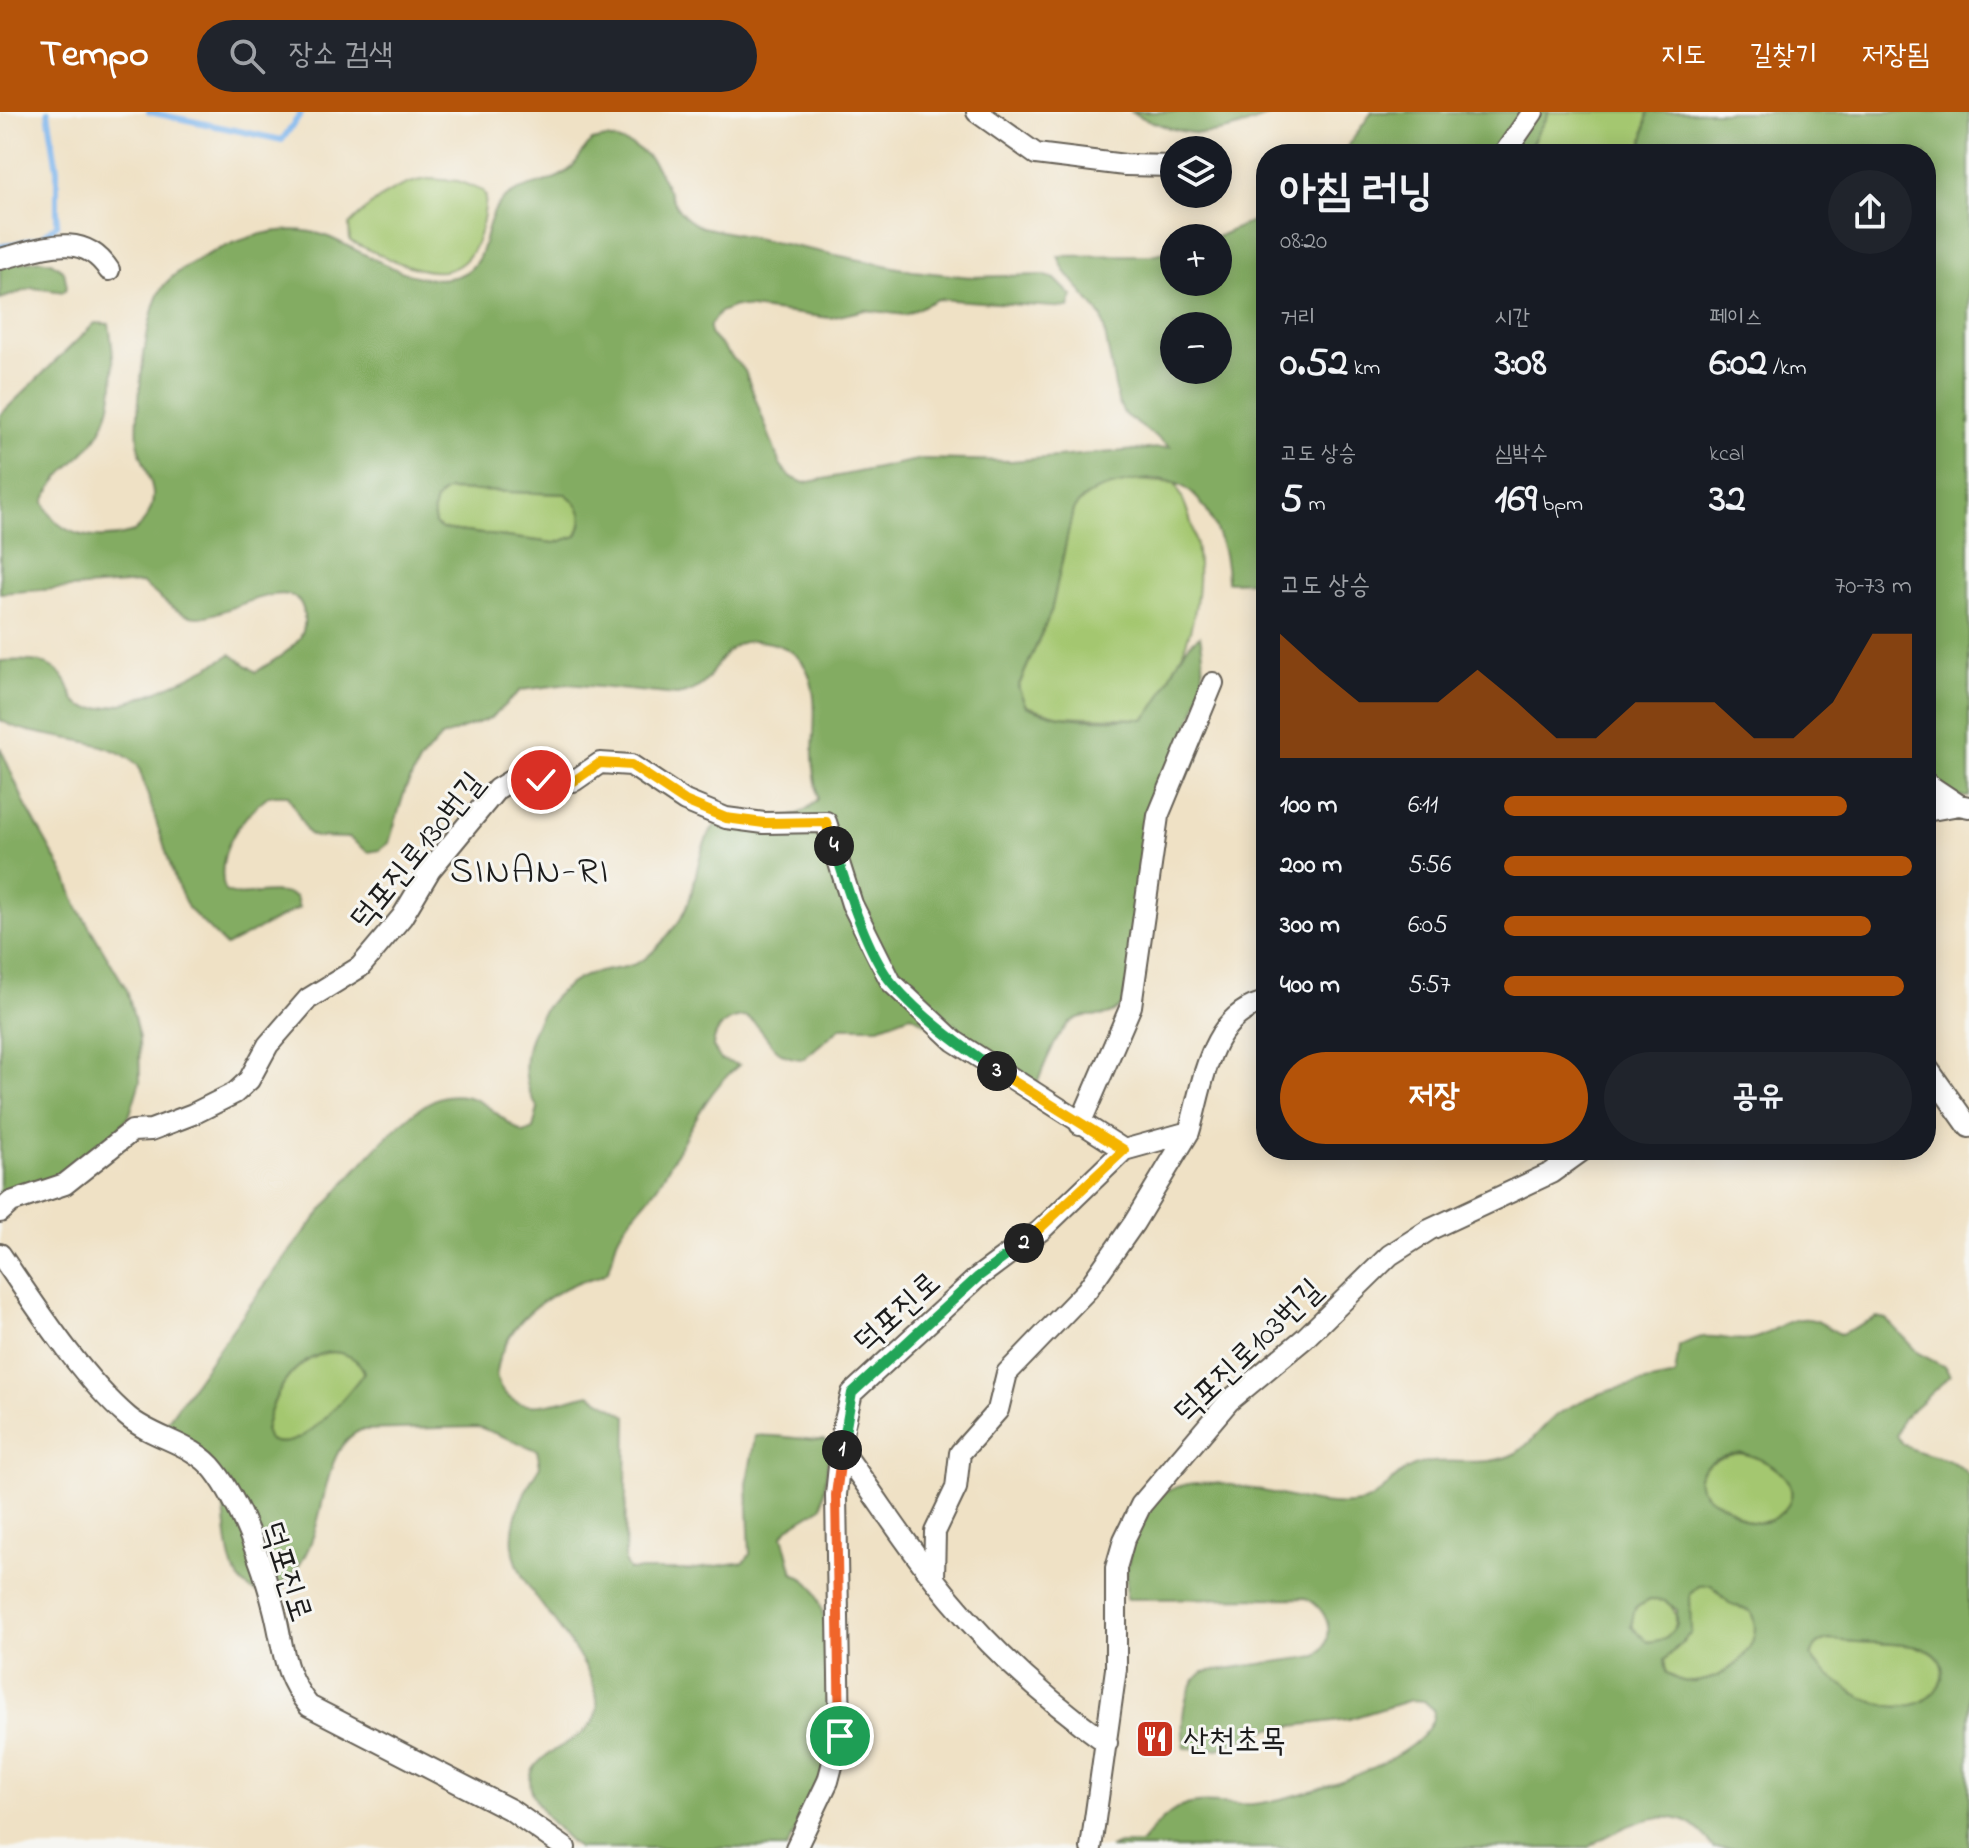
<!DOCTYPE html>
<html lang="ko">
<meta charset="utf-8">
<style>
body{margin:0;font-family:"Indie Flower","Poor Story",sans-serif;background:#20242c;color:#f1f3f6;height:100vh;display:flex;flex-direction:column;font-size:30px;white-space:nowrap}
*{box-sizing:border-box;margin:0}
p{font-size:26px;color:#9ea1a6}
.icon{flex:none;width:44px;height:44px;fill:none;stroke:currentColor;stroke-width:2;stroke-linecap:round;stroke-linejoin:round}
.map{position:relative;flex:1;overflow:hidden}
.drawer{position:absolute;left:1256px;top:32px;width:680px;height:1016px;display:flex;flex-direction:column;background:#171b24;border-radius:32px;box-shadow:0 4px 20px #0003}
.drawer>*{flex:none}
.tools{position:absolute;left:1160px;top:24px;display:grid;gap:16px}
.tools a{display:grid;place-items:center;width:72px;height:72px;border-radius:50%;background:#171b24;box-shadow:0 4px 20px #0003;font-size:40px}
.pin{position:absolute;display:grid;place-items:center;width:68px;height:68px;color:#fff;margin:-34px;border:4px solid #fff;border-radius:50%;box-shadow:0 2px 8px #0007}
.km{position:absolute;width:40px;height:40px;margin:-20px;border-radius:50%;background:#222;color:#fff;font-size:22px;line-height:40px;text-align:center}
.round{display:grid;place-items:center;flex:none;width:84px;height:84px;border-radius:42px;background:#20242c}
.head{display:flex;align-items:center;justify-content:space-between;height:136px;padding:0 24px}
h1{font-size:44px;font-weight:800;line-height:60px}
.metrics{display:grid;grid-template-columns:repeat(3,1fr);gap:12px;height:136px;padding:8px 24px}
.metrics div{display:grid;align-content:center}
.metrics b{font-size:40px;font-weight:800}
.metrics small{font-size:22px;font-weight:400}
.metrics p{font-size:22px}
.chart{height:224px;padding:16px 24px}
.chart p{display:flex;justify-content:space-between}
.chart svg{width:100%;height:144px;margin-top:8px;fill:#b45309;opacity:.7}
.cta{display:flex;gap:16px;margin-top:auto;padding:16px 24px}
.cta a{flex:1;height:92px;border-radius:48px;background:#b45309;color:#fff;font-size:32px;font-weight:800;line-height:92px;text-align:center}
.cta a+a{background:#20242c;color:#f1f3f6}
ul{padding:0 24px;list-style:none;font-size:26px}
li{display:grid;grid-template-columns:128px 96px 1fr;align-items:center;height:60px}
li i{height:20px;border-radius:10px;background:#b45309}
header{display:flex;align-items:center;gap:48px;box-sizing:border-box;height:112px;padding:0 40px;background:#b45309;color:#fff}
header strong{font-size:38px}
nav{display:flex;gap:44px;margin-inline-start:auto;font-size:28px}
.search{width:560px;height:72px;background:#20242c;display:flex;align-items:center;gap:20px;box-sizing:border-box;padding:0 28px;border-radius:44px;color:#9ea1a6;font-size:30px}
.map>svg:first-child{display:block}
</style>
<header>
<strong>Tempo</strong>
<div class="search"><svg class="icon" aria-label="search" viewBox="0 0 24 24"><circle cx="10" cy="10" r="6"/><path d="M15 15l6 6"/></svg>장소 검색</div>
<nav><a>지도</a><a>길찾기</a><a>저장됨</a></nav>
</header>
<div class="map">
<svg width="1969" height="1736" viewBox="0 0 1969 1736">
<rect width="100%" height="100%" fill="#f6f6f2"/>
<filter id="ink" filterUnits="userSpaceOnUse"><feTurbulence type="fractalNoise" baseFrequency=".0125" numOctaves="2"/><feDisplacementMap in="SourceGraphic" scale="16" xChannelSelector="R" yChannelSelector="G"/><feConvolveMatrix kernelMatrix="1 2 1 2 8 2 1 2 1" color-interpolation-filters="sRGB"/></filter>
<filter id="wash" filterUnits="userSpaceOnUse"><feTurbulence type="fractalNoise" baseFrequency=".006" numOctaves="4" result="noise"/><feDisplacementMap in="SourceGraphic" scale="32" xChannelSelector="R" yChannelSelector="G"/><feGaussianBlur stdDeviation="1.8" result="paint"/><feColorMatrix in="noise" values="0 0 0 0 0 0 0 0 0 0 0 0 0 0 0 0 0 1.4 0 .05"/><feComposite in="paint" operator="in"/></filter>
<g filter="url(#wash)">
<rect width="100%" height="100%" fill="#efe1c5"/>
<path fill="#a4c770" stroke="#607246" stroke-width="2" d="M1549 0H1648L1641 42H1526Z
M428 67 458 69 483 79 486 85C477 191 421 162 350 129L349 113C372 90 395 71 428 67Z
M1136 368 1175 371C1209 435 1204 502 1171 566 1163 581 1157 595 1144 607L1060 604 1026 594 1018 576 1051 500 1073 398C1089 376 1111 374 1136 368Z
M449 378 566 382C582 395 586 405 577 424L555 431 442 417 435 412C432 397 433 384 449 378Z
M330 1240C343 1240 358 1245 364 1259L359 1268C341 1289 302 1344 269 1328L265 1319C274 1281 290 1249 330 1240Z
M1740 1341C1774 1347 1818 1381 1771 1408 1751 1416 1742 1406 1727 1395 1721 1391 1715 1390 1710 1386 1679 1362 1718 1343 1740 1341Z
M1711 1473 1723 1486 1750 1499C1775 1540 1698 1592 1666 1560L1664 1548 1685 1529 1690 1482 1699 1474Z
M1632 1508a22 22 0 1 1 44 0a22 22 0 1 1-44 0Z
M1830 1528C1854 1531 1909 1530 1927 1538 1969 1557 1922 1631 1842 1573 1830 1564 1818 1557 1811 1544 1815 1532 1819 1530 1830 1528Z"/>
<path fill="#83ac62" stroke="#50643f" stroke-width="2" fill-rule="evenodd" d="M1130 0H1280C1213 26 1197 31 1130 0Z
M1372 0H1549L1526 42H1342Z
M1648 0H1969V685H1926V42H1641Z
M606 26C679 37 653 96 702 115L913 159 971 165 1042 163 1055 167 1072 184 1069 196 937 187 905 203 865 198 830 206 735 194 720 200 710 213V222L745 259 780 352 789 364 804 371 922 347 1011 349 1170 335 1125 303 1118 290 1102 205 1064 158 1058 144 1151 143 1174 138V170H1218V126H1214L1266 103V469L1227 470C1227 437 1210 384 1175 371 1158 364 1137 368 1120 372 1100 376 1085 381 1073 398L1051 500 1018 575 1026 594C1061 610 1106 607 1144 607 1169 584 1172 541 1200 524 1217 593 1165 646 1149 710 1139 750 1140 791 1135 832 1132 852 1127 872 1123 892 1104 912 1097 899 1078 906 1059 913 1042 958 1036 975L911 903 879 915H841L803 947C767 946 770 918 746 905 728 905 714 916 713 935L721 948 739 953C702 982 683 1034 658 1073 646 1091 627 1107 618 1126 613 1136 613 1153 607 1160 601 1166 586 1167 579 1170 544 1184 515 1206 501 1242 496 1253 494 1266 501 1276 521 1308 562 1287 590 1282L627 1304 625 1451 629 1458H688L744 1450 750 1442 747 1372 755 1324C764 1321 810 1329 825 1328L830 1336 822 1395 788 1416 783 1423 793 1461C801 1465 808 1468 813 1475 833 1507 836 1622 824 1658 815 1684 799 1711 787 1736H578C463 1635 590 1646 597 1599 599 1583 592 1567 584 1553 538 1472 476 1454 540 1354L537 1338 479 1315 361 1318C308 1341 339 1451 264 1482 216 1474 233 1407 218 1375 210 1358 176 1331 162 1317 207 1254 380 996 445 984 482 978 496 1006 524 1021L533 1017 538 996C507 954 537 883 585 864 604 856 625 859 643 848 656 839 667 824 677 812 700 782 692 741 716 712 751 710 793 716 818 687 817 670 812 655 813 638 815 598 823 543 771 531 759 529 746 527 735 534 708 551 717 576 677 583L569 572 521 578 491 606 441 625 420 649 405 678 389 731 380 738 368 740 349 726 315 725 308 721 288 683H269C240 706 214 741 225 779 240 789 270 773 296 785L299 796 226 834 188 796 175 768 138 653C100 620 40 631 0 608V549C26 548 50 545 66 569 70 576 72 586 77 591 99 614 208 557 231 542L256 560C272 549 302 535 304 514 310 447 223 507 198 505 175 504 160 483 141 471L0 481V303L95 211 109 212C116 253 119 304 87 337 71 354 52 368 44 390 58 428 101 430 134 420 145 409 153 399 153 383 153 365 140 349 138 331 135 302 146 197 162 176 173 160 200 146 217 138 249 123 288 111 323 123 363 137 415 180 460 163 489 151 482 117 496 96 512 73 538 75 560 64 576 57 580 40 592 29ZM1174 214H1218V258H1174ZM449 378 566 382C582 395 586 405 577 424L555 431 442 417 435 412C432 397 433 384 449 378ZM329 1240C343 1240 358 1245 364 1260L359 1267C342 1288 300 1344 269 1328L265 1318C274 1281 290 1249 329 1240Z
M40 148 51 150 64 159 67 175 64 180 33 176 0 187V153Z
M0 635 26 694 67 767 77 794 127 878 139 926 140 969 130 1002 110 1029 62 1066 0 1090Z
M1877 1205 1886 1207 1918 1241 1945 1255 1950 1264 1902 1307 1896 1324C1914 1349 1949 1337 1969 1364V1736H1713C1682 1682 1628 1711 1587 1736H1109L1119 1732H1140C1153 1717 1167 1699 1186 1693 1207 1687 1232 1694 1253 1692 1293 1688 1436 1647 1434 1598L1424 1589 1411 1588 1349 1607 1269 1617 1218 1637 1185 1636C1180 1612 1182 1576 1203 1560L1317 1544C1337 1524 1329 1499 1306 1486L1126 1487C1125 1454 1132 1403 1163 1382 1214 1348 1302 1402 1359 1391 1382 1387 1394 1361 1414 1354 1445 1343 1485 1358 1516 1341 1529 1334 1539 1318 1551 1308 1584 1280 1634 1272 1675 1264L1679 1234C1686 1231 1695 1226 1702 1225 1718 1223 1734 1230 1751 1227 1773 1223 1784 1205 1808 1207 1822 1208 1829 1218 1841 1222ZM1740 1341C1774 1347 1818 1381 1771 1408 1751 1416 1742 1406 1727 1395 1721 1391 1715 1390 1710 1386 1679 1362 1718 1343 1740 1341ZM1711 1473 1729 1491 1750 1499C1775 1540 1698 1592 1666 1560L1664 1548 1691 1521 1690 1482 1699 1474ZM1650 1488 1665 1489 1677 1498V1512L1665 1527 1648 1530 1631 1514 1635 1496ZM1830 1528C1854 1531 1909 1530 1927 1538 1969 1556 1922 1631 1842 1573 1830 1564 1818 1557 1811 1544 1815 1532 1818 1530 1830 1528Z"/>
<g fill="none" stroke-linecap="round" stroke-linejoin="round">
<path stroke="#7db5ed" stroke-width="6" d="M149 0 282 28 302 0
M0 135 41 126 57 113V58L48 0"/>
</g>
</g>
<g filter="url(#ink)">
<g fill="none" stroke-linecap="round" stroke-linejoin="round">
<g stroke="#666157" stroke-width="24">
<path id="minor" d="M977 0 1036 42 1125 53 1174 54
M1504 42 1533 0
M0 147C39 138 82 116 109 158
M1926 671 1959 693
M1926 699 1959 693 1969 695
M1926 954 1969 1015
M1080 1012 1131 894 1158 704 1213 571
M0 1100 11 1090 65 1072 132 1019 151 1018 193 1002 235 981 249 968 268 933 308 887 360 855 402 805 430 758 497 677 517 665 574 669 600 651 631 653 685 689 726 706 764 711 826 710 852 792 891 870 954 929 1124 1038
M0 1142C35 1193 81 1265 128 1305 154 1327 194 1331 215 1359 240 1391 263 1453 273 1493 284 1533 281 1560 309 1594L511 1698 565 1736
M842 1339C878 1387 911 1441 950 1487 994 1540 1051 1591 1107 1631
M934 1466 935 1420 956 1376 960 1341 998 1298 1007 1261 1087 1178 1134 1111 1189 1020
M796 1736 828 1669 840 1624 836 1383 843 1316 852 1281 978 1165 1040 1119 1124 1038 1189 1020C1203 973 1209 902 1266 890
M1091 1736 1116 1557V1456L1124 1428 1141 1393 1229 1289 1305 1226 1390 1143 1429 1118 1551 1061 1583 1038"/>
</g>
<use href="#minor" stroke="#fff" stroke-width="20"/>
</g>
</g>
<g fill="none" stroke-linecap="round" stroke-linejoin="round" filter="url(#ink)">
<g stroke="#fff" stroke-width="16">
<path id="split-1" d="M840 1624 836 1383 842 1338"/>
</g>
<g stroke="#fff" stroke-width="16">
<path id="split-2" d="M842 1338 852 1281 978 1165 1024 1131"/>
</g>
<g stroke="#fff" stroke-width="16">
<path id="split-3" d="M997 959 1124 1038 1024 1131"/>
</g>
<g stroke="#fff" stroke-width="16">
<path id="split-4" d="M834 734C845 771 868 843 892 871 921 905 960 933 997 959"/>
</g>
<g stroke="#fff" stroke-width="16">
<path id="split-5" d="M541 668 574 669 600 651 631 653 685 689 726 706 764 711 826 710 834 734"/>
</g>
<use href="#split-1" stroke="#f0652b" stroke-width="10"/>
<use href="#split-2" stroke="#22a559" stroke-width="10"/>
<use href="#split-3" stroke="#f5b400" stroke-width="10"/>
<use href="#split-4" stroke="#22a559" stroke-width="10"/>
<use href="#split-5" stroke="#f5b400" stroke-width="10"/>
</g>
<defs>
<g id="restaurant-square" transform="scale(2)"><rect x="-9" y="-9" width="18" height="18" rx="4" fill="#c8321e" stroke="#f6f6f2"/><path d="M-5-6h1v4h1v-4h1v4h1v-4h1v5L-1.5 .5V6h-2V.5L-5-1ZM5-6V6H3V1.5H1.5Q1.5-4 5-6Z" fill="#fff"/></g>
</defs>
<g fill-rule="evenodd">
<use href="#restaurant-square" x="1155" y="1627"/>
</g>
<g text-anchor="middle" stroke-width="6" stroke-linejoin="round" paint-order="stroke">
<g font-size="32" fill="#1c1c1c" stroke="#f6f6f2">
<text transform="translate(416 738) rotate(-51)" y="11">덕포진로130번길</text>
<text transform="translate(896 1199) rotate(-42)" y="11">덕포진로</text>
<text transform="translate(1247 1238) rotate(-44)" y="11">덕포진로103번길</text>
<text transform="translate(288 1459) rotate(72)" y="11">덕포진로</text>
</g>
<g font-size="32" fill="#1c1c1c" stroke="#f6f6f2" text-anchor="start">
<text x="1183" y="1638">산천초목</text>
</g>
<g font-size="36" letter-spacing="2" fill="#1c1c1c" stroke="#f6f6f2">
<text x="530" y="770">SINAN-RI</text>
</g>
</g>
</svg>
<div class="tools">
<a><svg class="icon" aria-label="layers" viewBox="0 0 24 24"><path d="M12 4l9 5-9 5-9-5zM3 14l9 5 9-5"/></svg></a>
<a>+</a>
<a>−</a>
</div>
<div class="pin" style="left:840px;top:1624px;background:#1e9e55"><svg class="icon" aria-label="arrive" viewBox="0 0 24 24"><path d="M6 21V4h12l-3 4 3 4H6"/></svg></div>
<div class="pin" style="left:541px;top:668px;background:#d93025"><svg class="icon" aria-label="check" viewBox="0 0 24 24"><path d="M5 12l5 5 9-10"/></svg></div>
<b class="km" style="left:842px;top:1338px">1</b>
<b class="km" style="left:1024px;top:1131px">2</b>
<b class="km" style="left:997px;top:959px">3</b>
<b class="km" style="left:834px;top:734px">4</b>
<section class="drawer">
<div class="head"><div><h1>아침 러닝</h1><p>08:20</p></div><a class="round"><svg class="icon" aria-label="share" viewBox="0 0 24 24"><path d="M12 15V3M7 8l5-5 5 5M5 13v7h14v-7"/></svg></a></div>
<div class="metrics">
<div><p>거리</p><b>0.52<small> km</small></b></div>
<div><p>시간</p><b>3:08</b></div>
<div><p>페이스</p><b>6:02<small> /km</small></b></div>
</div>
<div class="metrics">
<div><p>고도 상승</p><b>5<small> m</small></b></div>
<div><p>심박수</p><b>169<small> bpm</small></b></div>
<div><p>kcal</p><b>32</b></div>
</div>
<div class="chart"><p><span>고도 상승</span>70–73 m</p>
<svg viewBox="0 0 160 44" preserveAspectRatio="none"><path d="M0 44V6L10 17L20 27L30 27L40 27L50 17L60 27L70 38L80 38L90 27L100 27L110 27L120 38L130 38L140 27L150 6L160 6V44z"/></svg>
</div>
<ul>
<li><b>100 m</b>6:11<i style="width:84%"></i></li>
<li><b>200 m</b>5:56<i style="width:100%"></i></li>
<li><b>300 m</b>6:05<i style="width:90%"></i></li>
<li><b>400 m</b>5:57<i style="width:98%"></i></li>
</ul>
<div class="cta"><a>저장</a><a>공유</a></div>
</section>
</div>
